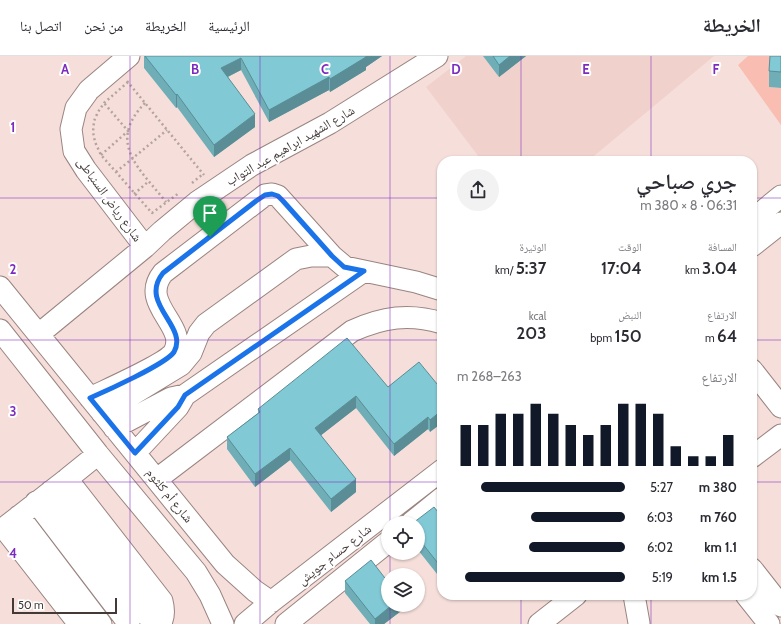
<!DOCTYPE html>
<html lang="ar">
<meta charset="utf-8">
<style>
body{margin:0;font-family:Cabin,"Noto Naskh Arabic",sans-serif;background:#f2f2f3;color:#2b2b33;direction:rtl;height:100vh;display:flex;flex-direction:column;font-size:15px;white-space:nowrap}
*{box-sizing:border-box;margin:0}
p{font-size:13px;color:#7c7c81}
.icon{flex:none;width:22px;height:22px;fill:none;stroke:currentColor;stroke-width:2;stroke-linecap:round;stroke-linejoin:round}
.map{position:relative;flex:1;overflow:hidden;direction:ltr}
.drawer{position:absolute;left:437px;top:100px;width:320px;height:444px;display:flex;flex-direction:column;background:#fff;border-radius:16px;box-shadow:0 1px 3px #0004;direction:rtl}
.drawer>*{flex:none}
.tools{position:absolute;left:381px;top:460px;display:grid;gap:8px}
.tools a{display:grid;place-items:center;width:44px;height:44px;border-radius:50%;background:#fff;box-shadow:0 1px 3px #0004;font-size:20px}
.scale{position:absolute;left:12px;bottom:10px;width:105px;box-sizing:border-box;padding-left:4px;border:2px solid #433a38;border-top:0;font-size:11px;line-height:14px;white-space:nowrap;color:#433a38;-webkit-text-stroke:3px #fff;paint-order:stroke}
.pin{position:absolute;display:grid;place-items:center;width:34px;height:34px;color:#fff;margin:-41px -17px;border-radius:50% 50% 50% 0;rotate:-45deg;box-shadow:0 0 4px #0007}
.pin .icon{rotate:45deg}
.round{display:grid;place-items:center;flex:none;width:42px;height:42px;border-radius:21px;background:#f2f2f3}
.headline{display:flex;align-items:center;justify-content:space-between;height:68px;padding:0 20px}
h1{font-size:22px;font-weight:600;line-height:30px}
.figures{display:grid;grid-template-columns:repeat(3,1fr);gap:6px;height:68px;padding:4px 20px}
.figures div{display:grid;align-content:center}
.figures b{font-size:17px;font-weight:600}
.figures small{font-size:11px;font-weight:400}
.figures p{font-size:11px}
.chart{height:112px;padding:8px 20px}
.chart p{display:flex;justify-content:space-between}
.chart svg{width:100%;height:72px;margin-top:4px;stroke:#111827;stroke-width:6}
ul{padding:0 20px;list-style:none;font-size:13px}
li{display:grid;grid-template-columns:64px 48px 1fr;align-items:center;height:30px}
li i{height:10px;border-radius:5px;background:#111827}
header{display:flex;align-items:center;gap:24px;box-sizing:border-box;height:56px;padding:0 20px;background:#fff;border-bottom:1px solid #e1e1e2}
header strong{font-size:19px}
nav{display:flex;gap:22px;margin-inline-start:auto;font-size:14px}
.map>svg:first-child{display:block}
</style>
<header>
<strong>الخريطة</strong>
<nav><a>الرئيسية</a><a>الخريطة</a><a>من نحن</a><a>اتصل بنا</a></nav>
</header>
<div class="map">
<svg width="781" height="568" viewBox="0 0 781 568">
<rect width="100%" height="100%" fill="#f6dfda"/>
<path fill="#f0d1cb" d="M466 0H714L588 105H482L426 31Z"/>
<path fill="#f9bdb1" d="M748 0H772L769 31 781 32V69L738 9Z"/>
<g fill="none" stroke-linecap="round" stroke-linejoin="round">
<g stroke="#9a8480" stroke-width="23">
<path id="minor" d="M129 0 89 34 76 52 71 73 74 95 86 114 145 191
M752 164 781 140
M752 190 781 167
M0 231 225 508 255 535 271 546
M0 274 98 398 196 516 210 539 223 568
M39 278 145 191 162 175 197 146 252 109 330 67 437 0
M752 314 781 351
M90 342C106 334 166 308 174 296 189 270 138 248 163 217L265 139 272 138 278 140 332 200 345 211 416 226 442 234
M102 357 181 309 191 297 199 277 206 268 296 203 311 200H332
M114 372 171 342 185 339 364 215
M135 397 178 351 185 339
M752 401 781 379
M67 423 98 398
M157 423 352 275C383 261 409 257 442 267
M51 435 154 568
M36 446 129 568
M19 460 101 568
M411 467 442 442
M752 513 781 550
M634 539 639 567
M746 539 769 568
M79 568 4 472 67 423 162 545C164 553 165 561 160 568
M245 568 271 546 442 414
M286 568 388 486
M539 568 576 539"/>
</g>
<path stroke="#b5a39f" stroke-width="2.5" stroke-dasharray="2 3" stroke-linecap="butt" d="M127 25 204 119
M128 26 104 47 98 56 94 65 93 76 95 86 101 99 152 157 179 137
M145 47C106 87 140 113 166 146
M101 99 128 75 104 47
M116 116 167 74
M192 127 203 118
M134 138 149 125"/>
<use href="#minor" stroke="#fff" stroke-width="21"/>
</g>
<path fill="#6fadb7" d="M144 0H382L366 11V14L330 36 329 34 269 66 241 14 228 21 255 71 214 101 177 51 176 52 144 12Z
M483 0H526L499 21Z
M781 0V32L769 31V15Z
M388 331 442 334 430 376 428 373 394 400 356 352 321 379 356 436 331 456 290 404 255 431 227 393V381L258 357V353Z
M442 461 441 523 418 494V467Z
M345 525 401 549V555L384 568H370L345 537Z"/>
<path fill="#5a8d95" d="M365 0H382L366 11V14L330 36V23Z
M510 0H526L499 21V9Z
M241 2V14L221 24V12Z
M329 21V34L269 66V54Z
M177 38V51L176 52V39Z
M255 58V71L214 101V89Z
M356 340V352L315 384V372Z
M442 354V367L430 376V364Z
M428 361V373L394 400V388Z
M290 392V404L255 431V418Z
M356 423V436L331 456V443Z
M442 510V522L441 523V511Z
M392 549H401V555L384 568H375V563Z"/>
<path fill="#81c9d5" stroke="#5a8d95" d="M145 0H366V1L330 23 329 21 269 54 241 2 221 12 255 58 214 89 177 38 176 39Z
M493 0H510L499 9Z
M770 0H781V16L769 15Z
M347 282 388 331 419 306 442 334V354L430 364 428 361 394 388 356 340 315 372 356 423 331 443 290 392 255 418 227 381 260 356 258 353Z
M434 451 442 461V510L441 511 418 482V467H413Z
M371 504 388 526V549H392L375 563 345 525Z"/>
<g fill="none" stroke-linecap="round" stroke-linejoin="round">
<g stroke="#fff" stroke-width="8">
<path id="route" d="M272 138 278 140 283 145 332 200 344 211 364 215 185 339 178 351 135 397 90 342C106 335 166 308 174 296 189 270 138 248 163 217L256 145 265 139Z"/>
</g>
<use href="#route" stroke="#1a73e8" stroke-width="5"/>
</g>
<path fill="none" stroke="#7b2cbf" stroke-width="1" stroke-opacity="0.55" d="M130 0V568M260 0V568M390 0V467M521 0V105M651 0V105M0 142H442M752 142H781M0 284H442M752 284H781M0 426H442M752 426H781M390 497V519M521 539V568M651 539V568M390 549V568"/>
<g text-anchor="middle" stroke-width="4" stroke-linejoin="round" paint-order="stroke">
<g font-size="13" fill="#433a38" stroke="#fff">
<text transform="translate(290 89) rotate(-30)" y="5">شارع الشهيد ابراهيم عبد التواب</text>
<text transform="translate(110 143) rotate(54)" y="5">شارع رياض السنباطى</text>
<text transform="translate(170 439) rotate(51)" y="5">شارع أم كلثوم</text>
<text transform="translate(334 498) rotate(-38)" y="5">شارع حسام جويش</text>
</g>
</g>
<g font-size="13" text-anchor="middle" font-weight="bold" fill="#7b2cbf" stroke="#fff" stroke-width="4" stroke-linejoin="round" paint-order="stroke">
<text x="65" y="18">A</text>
<text x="195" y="18">B</text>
<text x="325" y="18">C</text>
<text x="456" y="18">D</text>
<text x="586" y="18">E</text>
<text x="716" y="18">F</text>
<text x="13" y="76">1</text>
<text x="13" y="218">2</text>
<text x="13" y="360">3</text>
<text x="13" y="502">4</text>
</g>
</svg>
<div class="tools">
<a><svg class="icon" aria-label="locate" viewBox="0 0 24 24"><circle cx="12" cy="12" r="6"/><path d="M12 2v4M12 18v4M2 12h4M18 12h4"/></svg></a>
<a><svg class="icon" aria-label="layers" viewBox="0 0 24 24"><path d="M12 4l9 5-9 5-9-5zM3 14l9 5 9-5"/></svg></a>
</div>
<div class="scale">50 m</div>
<div class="pin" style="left:210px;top:181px;background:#1e9e55"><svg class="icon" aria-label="arrive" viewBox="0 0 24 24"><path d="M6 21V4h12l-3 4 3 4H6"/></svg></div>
<section class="drawer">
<div class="headline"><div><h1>جري صباحي</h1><p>06:31 · 8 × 380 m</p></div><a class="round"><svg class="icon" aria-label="share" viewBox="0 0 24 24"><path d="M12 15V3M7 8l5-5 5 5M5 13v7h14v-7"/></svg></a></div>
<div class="figures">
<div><p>المسافة</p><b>3.04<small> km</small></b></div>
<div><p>الوقت</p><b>17:04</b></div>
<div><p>الوتيرة</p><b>5:37<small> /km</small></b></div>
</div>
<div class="figures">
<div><p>الارتفاع</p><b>64<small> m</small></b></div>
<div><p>النبض</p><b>150<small> bpm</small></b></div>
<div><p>kcal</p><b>203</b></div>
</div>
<div class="chart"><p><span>الارتفاع</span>263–268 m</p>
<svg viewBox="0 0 160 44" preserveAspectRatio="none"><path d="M5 44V19M15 44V19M25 44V12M35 44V12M45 44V6M55 44V12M65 44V19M75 44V25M85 44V19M95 44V6M105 44V6M115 44V12M125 44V32M135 44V38M145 44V38M155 44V25"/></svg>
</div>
<ul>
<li><b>380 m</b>5:27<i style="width:86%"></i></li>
<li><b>760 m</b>6:03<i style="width:56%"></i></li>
<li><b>1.1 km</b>6:02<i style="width:57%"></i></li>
<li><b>1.5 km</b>5:19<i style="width:95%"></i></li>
</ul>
</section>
</div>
